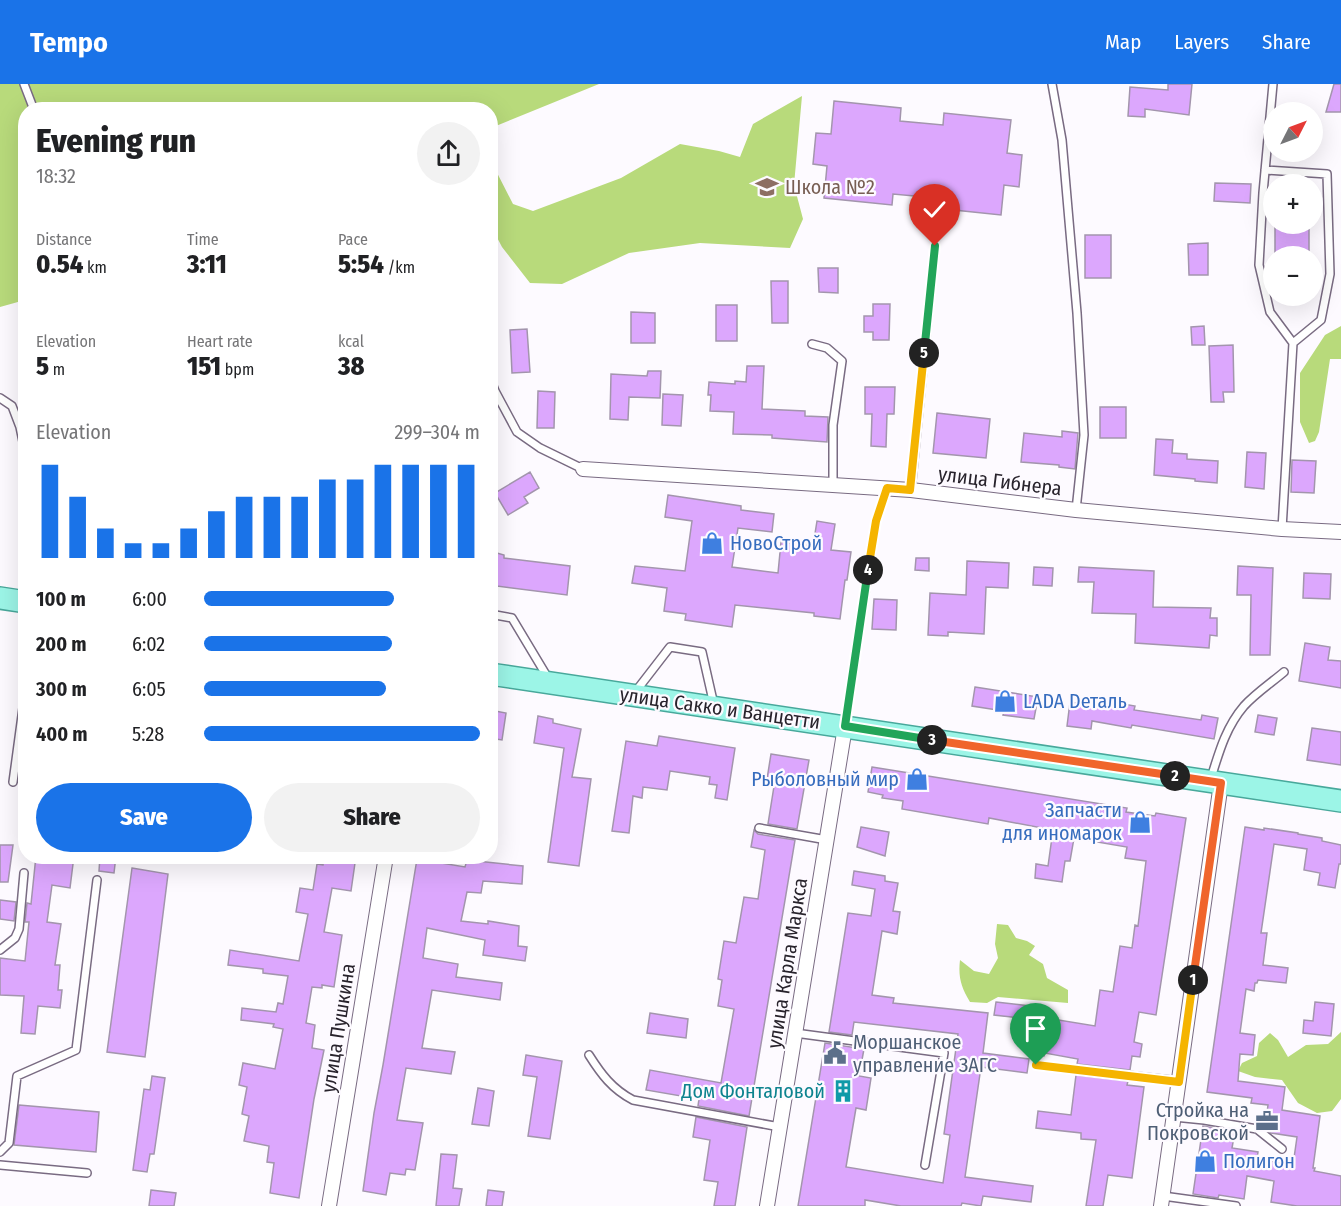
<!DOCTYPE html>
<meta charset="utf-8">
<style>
body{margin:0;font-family:"Fira Sans Condensed",sans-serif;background:#f2f2f2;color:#202124;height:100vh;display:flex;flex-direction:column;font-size:22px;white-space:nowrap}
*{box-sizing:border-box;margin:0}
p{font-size:20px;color:#757577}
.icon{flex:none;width:33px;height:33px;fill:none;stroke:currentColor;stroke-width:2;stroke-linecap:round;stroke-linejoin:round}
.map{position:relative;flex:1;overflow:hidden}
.sheet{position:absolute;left:18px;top:18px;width:480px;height:762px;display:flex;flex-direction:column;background:#fff;border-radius:24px;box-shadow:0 6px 24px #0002}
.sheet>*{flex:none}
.needle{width:39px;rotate:48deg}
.tools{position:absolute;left:1263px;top:18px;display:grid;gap:12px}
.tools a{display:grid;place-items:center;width:60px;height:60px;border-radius:50%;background:#fff;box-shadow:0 6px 24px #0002;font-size:30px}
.pin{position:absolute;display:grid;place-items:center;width:51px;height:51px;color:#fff;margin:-62px -26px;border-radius:50% 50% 50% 0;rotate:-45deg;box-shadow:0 0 6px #0007}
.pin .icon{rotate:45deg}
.km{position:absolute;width:30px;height:30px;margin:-15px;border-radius:50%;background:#222;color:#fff;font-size:16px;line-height:30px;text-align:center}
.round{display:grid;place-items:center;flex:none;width:63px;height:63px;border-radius:32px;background:#f2f2f2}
.head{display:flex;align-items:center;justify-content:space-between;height:102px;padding:0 18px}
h1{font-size:33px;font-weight:800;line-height:45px}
.stats{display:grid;grid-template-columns:repeat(3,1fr);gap:9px;height:102px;padding:6px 18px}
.stats div{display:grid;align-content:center}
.stats b{font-size:26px;font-weight:800}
.stats small{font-size:16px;font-weight:400}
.stats p{font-size:16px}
.chart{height:168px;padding:12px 18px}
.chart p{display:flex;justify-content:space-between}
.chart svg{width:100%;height:108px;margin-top:6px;stroke:#1a73e8;stroke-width:6}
.button{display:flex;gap:12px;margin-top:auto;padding:12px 18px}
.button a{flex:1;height:69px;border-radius:36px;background:#1a73e8;color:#fff;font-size:24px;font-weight:800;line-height:69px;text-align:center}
.button a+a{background:#f2f2f2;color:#202124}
ul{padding:0 18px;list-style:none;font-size:20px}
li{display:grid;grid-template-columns:96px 72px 1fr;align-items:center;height:45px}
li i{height:15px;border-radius:8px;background:#1a73e8}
header{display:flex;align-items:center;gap:36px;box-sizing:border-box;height:84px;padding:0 30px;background:#1a73e8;color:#fff}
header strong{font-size:28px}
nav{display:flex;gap:33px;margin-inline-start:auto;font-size:21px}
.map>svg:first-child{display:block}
</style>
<header>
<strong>Tempo</strong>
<nav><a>Map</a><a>Layers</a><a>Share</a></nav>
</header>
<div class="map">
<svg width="1341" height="1122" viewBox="0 0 1341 1122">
<rect width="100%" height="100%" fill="#fdfaff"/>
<path fill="#b8da7b" d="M0 0H599L491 44 490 26H26L25 216 0 223Z
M802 12 794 101 803 135 790 164 700 159 629 169 562 200 530 199 502 163 491 142V77L513 120 533 127 621 94 680 60 719 67 740 73 753 40Z
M1341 242V275H1330L1319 348 1315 357 1309 359 1300 338V289L1325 251Z
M997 840 1008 841 1016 854 1027 857 1035 862 1029 871 1043 880 1047 894 1068 906V919L998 913 987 919 970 918C961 903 958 893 960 876L974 887 989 890 998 874 995 860Z
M1341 948V1015L1332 1027 1317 1029 1298 1019 1282 996 1255 993 1238 987 1242 979 1257 972 1259 959 1270 949 1278 956 1288 973 1306 961 1328 960Z"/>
<path fill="#dca7fd" stroke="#a395ad" stroke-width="1.5" d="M1168 0H1192L1189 31 1145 25V33L1128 32 1130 3 1168 6Z
M1334 0H1341V28H1326Z
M834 17 901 24 900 37 943 41 944 29 1011 36 1007 69 1022 71 1019 103 1004 101 1001 131 935 124 936 114 893 110 892 121 824 114 827 82 813 80 816 49 831 50Z
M1215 99 1251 100 1250 119 1214 117Z
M1275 140H1309V172H1275Z
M1085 151H1111V194H1085Z
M1208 159V191H1189L1188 160Z
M818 184H838V209L819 208Z
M771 197H788V239H772Z
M873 220H890L889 256H873V248H864V232H873Z
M716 221H737V257H716Z
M631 228 655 229V259H631Z
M1204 242 1205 261H1192L1191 243Z
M527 245 530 288 512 289 510 246Z
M1233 261 1234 308H1223L1224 318H1211L1209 262Z
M747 282H764L762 325 805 327V332L828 333 827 358 772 354V351L733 350 734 328 710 327 711 311H708L709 298 735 300V297L746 298Z
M648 287H661L660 314 629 313 628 336 610 335 611 290 647 292Z
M865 303H895L894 330H887L886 363 871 362 872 330H865Z
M538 307 555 308 554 344H537Z
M663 310 683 311 681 342 662 341Z
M1100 323H1126V354H1100Z
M937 329 990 335 986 374 933 369Z
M1062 347 1078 349 1075 385 1059 383V381L1021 378 1024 349 1062 353Z
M1156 355 1173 356 1172 369 1187 370V375L1218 377 1217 399 1195 397V395L1154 391Z
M1247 368 1266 369 1264 405 1245 403Z
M1292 376 1316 377 1314 409 1291 408Z
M530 388 539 404 524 413 528 419 508 431 495 409Z
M668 411 741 422V426L774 430 772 448 738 444 732 483 778 489 781 458 813 462 817 437 835 440 831 466 851 468 847 496H845L840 535 814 532V529L735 521 732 543 685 536 686 530 664 527 667 504 632 499 635 482 685 487 692 437 665 433Z
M490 467 504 471V474L570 482 567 511 497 502 496 507H490Z
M916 474H929V487L915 486Z
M967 477 1009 479 1008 504 986 503 984 550 948 548V552L928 551 930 509 966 511Z
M1238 482 1273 484 1270 571H1250L1251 511H1237Z
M1034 483 1053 484 1052 502 1033 501Z
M1079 483 1154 487 1153 523 1211 524 1210 534H1217V552L1210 551 1209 564 1135 559 1136 530 1092 529 1094 498H1078Z
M1304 489 1331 490 1330 515 1303 514Z
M874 515 897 516 896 546 872 545Z
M1305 559 1330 563 1328 576 1341 577V604L1299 597Z
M975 603 1038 613 1034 635 1003 631 1004 627 972 622Z
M1101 616 1135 622 1134 626 1201 636 1202 631 1218 634 1214 655 1132 641 1131 644 1092 637 1091 645 1067 642 1070 618 1100 622Z
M490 626 506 629 502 656 490 654Z
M1258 631 1277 634 1274 651 1255 648Z
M538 632 553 635V639L581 645 572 693 591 695 579 782 548 778 564 664 534 659Z
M1312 644 1341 648V681L1307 676Z
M659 652 735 664 727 716 715 714 717 701 709 700 710 693 670 687 667 706 643 703 642 714 633 712 629 749 612 747 626 657 657 662Z
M771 670 809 676 797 745 768 740 775 696 767 695Z
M872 683 1127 724 1126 728 1155 732 1156 729 1186 734 1156 931 1139 928 1134 958 1142 960 1140 973 1132 972 1130 986 1077 980 1078 975 1045 969 1044 972 1028 969 1034 932 1095 942 1100 906 1113 908 1120 862 1132 864 1135 841 1138 842 1146 777 1125 774 1127 763 1074 754 1070 777H1065L1062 798 1035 794 1036 780 1048 782 1053 746 989 734 988 740 902 725 903 717 882 714 883 711 868 708Z
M861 743 889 748 885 772 857 763Z
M1245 743 1264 746V744L1298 749V750L1322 754V757L1341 761V780H1339L1335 804 1318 801 1320 789 1304 786 1307 765 1274 760 1261 849H1267L1263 881 1288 884 1286 899 1258 896 1257 899H1255L1254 907 1246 905 1240 949 1255 951 1253 971 1240 970 1238 997 1285 1003 1282 1026 1320 1032 1313 1084H1315L1314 1087 1341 1092V1122H1297L1271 1118 1274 1097 1247 1092 1244 1115 1219 1111 1218 1114 1193 1110 1203 1042 1235 1047 1232 1064 1258 1068 1257 1075 1293 1081 1297 1053 1271 1049 1265 1044 1268 1021 1251 1019 1252 1014 1207 1008Z
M754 746 758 750 795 756 749 1032 698 1022 699 1015 646 1006 650 986 721 999 734 925 718 922 722 896 718 895 724 857 736 859 744 813 758 815 765 766 751 763Z
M0 761H13L8 798H0Z
M36 772H74L70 804 52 801 47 838 61 840 55 881H60L58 906H62L60 924 38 922 35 950 21 949 24 912 0 911V874L25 877 29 838H25L27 819 31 820Z
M100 772H116L114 789 99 787Z
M324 772H356L351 807 332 804 324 848 342 851 334 903 322 901V904L312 903 306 939 315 941 312 964 324 966 314 1015 299 1114 270 1109 274 1079 267 1078 269 1062 244 1057 249 1032 242 1030 247 1003 239 1001 243 979 275 985 283 945 273 943 274 940 241 936 242 924 276 928 278 919 283 920 288 892 263 889V885L228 881 230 866 299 877 308 830 296 828 300 804 313 806 317 780 323 781Z
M417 775 465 783 467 776 523 782 522 800 483 797 481 809 467 808 461 837 488 840V837L519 842 518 862 527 863 525 877 483 871 485 856 427 844 423 874 458 880 456 893 502 899 500 916 432 906 422 964 455 968 451 990 406 984 397 1036 423 1039 415 1086 406 1085 405 1091 390 1089 386 1111 363 1107 374 1029 383 981Z
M132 784 168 790 145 973 107 968Z
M854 787 885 792V797L898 799 893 827 900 828 897 850 882 847 872 911 894 914 893 919 988 929 983 969 1029 975 1027 989 981 983 965 1093 1033 1102 1031 1118 983 1112 981 1122 962 1119 961 1122H901L865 1116V1122H798L825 959 864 965 859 992 871 994 866 1026 856 1024 846 1083 943 1099 950 1051 944 1050 958 950 854 938 852 951 829 948 848 829 871 832 875 805 852 801Z
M0 816 16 818 14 837 0 835Z
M996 918 1030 922 1028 935 994 931Z
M1315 918 1334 920 1331 952 1303 949 1304 936 1313 937Z
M650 929 688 935 686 954 647 949Z
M526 971 562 977 550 1055 528 1052 537 993 523 991Z
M1076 991 1128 997 1127 1001 1144 1003 1132 1094 1108 1091 1103 1122H1086L1096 1056 1081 1055V1049L1036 1044 1038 1027 1071 1031Z
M152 992 165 994 154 1070H150L147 1088 133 1086 144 1005 150 1006Z
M478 1004 494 1007 489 1042 472 1040Z
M19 1021 99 1028 96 1068 14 1061Z
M696 1033 747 1043 735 1122H714L718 1098 704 1096 710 1056 693 1053Z
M441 1070 457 1071 453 1104 462 1105 459 1122H436Z
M151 1106 176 1109 174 1122H149Z
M488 1106 504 1108 502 1122H486Z"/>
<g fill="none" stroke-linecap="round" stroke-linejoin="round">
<g stroke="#796b82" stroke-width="10">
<path id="lane" d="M24 0 34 26
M1052 0 1062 56 1077 229 1084 351 1076 426
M1273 0 1263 109 1259 181 1270 228 1293 259
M1265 86 1327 90 1330 190 1321 236 1293 259 1282 445
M812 260 827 264 842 277 833 341V400
M490 294 495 307 517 348 540 364 583 385
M0 314 12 322 20 343 26 372
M911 406 935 162
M490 530 512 534 548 594
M636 607 670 563 702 568 714 621
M845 640 876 437 887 404
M1211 694C1219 668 1226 643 1244 622 1256 609 1271 599 1284 588
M13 698 26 602
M759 744 827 756
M0 866 15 854 19 845 24 789
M795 949 944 969 925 1081
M589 971C601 990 612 1005 633 1016L780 1043
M1036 981 1179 997
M1174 1033 1204 1036 1257 1045 1282 1065
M0 1068 9 1059 17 992 76 966 97 796
M0 1081 87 1089
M1163 1112 1236 1122"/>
</g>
<g stroke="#796b82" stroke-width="16">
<path id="street" d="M583 385 911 406 1076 426 1282 445 1341 448
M329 1122 386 772
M767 1122 845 643
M1161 1122 1221 699"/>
</g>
<g stroke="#48a89b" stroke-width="24">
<path id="primary" d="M0 514 26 518
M490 590 1341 717"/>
</g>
<use href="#lane" stroke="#fff" stroke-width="7"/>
<use href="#street" stroke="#fff" stroke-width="14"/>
<use href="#primary" stroke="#9cf5e7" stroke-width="21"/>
</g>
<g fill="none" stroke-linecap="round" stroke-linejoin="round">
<g stroke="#fff" stroke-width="12">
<path id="split-1" d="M1036 981 1179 998 1193 896"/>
</g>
<g stroke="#fff" stroke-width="12">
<path id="split-2" d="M1175 692 1221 699 1193 896"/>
</g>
<g stroke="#fff" stroke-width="12">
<path id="split-3" d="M932 656 1175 692"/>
</g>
<g stroke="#fff" stroke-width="12">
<path id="split-4" d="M868 486 845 642 932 656"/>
</g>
<g stroke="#fff" stroke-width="12">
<path id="split-5" d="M868 486 876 437 887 404 910 406 924 269"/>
</g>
<g stroke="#fff" stroke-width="12">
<path id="split-6" d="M924 269 935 162"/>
</g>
<use href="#split-1" stroke="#f5b400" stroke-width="8"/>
<use href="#split-2" stroke="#f0652b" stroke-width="8"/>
<use href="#split-3" stroke="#f0652b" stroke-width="8"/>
<use href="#split-4" stroke="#22a559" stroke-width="8"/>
<use href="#split-5" stroke="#f5b400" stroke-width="8"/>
<use href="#split-6" stroke="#22a559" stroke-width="8"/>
</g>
<defs>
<g id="school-bare" transform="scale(1.8)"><path d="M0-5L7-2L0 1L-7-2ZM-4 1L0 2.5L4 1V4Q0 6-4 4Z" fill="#8d6e63" stroke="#fdfaff" stroke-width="2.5" paint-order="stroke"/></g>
<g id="shop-bare" transform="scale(1.8)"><path d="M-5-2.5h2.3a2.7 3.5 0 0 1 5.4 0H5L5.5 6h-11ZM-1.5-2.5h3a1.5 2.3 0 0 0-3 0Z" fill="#3f7fe0" stroke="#fdfaff" stroke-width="2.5" paint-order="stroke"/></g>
<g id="civic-bare" transform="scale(1.8)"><path d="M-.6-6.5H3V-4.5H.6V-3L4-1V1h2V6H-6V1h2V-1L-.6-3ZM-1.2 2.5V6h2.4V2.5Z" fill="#5c6f8a" stroke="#fdfaff" stroke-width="2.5" paint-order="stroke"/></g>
<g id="building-bare" transform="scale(1.8)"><path d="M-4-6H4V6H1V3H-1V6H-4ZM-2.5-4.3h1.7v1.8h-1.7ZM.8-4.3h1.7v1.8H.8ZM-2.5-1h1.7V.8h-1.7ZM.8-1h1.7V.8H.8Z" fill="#0f9aa8" stroke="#fdfaff" stroke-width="2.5" paint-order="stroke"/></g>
<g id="office-bare" transform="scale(1.8)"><path d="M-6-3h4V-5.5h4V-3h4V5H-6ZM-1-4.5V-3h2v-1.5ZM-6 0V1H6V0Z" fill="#5c6f8a" stroke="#fdfaff" stroke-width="2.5" paint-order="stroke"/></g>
</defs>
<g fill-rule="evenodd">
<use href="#school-bare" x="767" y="103"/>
<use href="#shop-bare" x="712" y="459"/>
<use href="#shop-bare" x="1005" y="617"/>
<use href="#shop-bare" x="917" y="695"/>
<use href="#shop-bare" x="1140" y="738"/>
<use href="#civic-bare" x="835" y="969"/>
<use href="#building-bare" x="843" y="1007"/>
<use href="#office-bare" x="1267" y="1037"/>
<use href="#shop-bare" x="1205" y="1077"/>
</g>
<g text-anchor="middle" stroke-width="4.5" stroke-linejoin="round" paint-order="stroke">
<g font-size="20" fill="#785e54" stroke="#fdfaff" text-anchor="start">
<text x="785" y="110">Школа №2</text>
</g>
<g font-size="20" fill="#28232c" stroke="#fdfaff">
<text transform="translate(1000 397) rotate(7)" y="7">улица Гибнера</text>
<text transform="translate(720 624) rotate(8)" y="7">улица Сакко и Ванцетти</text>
<text transform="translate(787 879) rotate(-81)" y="7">улица Карла Маркса</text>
<text transform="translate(338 944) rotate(-81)" y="7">улица Пушкина</text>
</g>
<g font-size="20" fill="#366cbe" stroke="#fdfaff" text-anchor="start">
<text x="730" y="466">НовоСтрой</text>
<text x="1023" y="624">LADA Dеталь</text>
<text x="899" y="702" text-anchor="end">Рыболовный мир</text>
<text x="1122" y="733" text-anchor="end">Запчасти<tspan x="1122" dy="23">для иномарок</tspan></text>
<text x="1223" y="1084">Полигон</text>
</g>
<g font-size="20" fill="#4e5e75" stroke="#fdfaff" text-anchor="start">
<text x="853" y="965">Моршанское<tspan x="853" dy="23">управление ЗАГС</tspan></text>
<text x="1249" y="1033" text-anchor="end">Стройка на<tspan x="1249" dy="23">Покровской</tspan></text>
</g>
<g font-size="20" fill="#0d838f" stroke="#fdfaff" text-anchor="end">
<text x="825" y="1014">Дом Фонталовой</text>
</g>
</g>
</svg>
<div class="tools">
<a><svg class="needle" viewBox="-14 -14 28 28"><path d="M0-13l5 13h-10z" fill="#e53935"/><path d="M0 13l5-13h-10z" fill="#757577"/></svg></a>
<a>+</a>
<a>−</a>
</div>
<div class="pin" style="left:1036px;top:981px;background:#1e9e55"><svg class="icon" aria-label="arrive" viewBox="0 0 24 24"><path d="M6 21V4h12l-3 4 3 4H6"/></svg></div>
<div class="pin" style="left:935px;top:162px;background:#d93025"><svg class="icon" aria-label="check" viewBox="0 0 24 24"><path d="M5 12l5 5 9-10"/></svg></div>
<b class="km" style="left:1193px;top:896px">1</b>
<b class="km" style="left:1175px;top:692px">2</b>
<b class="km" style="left:932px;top:656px">3</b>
<b class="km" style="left:868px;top:486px">4</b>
<b class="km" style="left:924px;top:269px">5</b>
<section class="sheet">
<div class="head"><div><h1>Evening run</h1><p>18:32</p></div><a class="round"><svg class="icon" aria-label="share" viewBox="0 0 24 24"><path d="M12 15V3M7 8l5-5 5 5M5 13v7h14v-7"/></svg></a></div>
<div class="stats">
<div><p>Distance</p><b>0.54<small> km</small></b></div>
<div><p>Time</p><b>3:11</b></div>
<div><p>Pace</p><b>5:54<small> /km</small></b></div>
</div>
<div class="stats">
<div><p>Elevation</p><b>5<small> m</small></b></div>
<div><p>Heart rate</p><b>151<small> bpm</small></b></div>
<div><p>kcal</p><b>38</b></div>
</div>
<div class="chart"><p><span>Elevation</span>299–304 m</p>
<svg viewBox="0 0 160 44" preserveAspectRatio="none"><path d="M5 44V6M15 44V19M25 44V32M35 44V38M45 44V38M55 44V32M65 44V25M75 44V19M85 44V19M95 44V19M105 44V12M115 44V12M125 44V6M135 44V6M145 44V6M155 44V6"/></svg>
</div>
<ul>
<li><b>100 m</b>6:00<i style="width:69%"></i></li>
<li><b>200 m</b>6:02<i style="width:68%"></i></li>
<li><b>300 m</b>6:05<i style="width:66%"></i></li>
<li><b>400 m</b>5:28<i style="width:100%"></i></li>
</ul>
<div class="button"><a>Save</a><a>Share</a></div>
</section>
</div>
